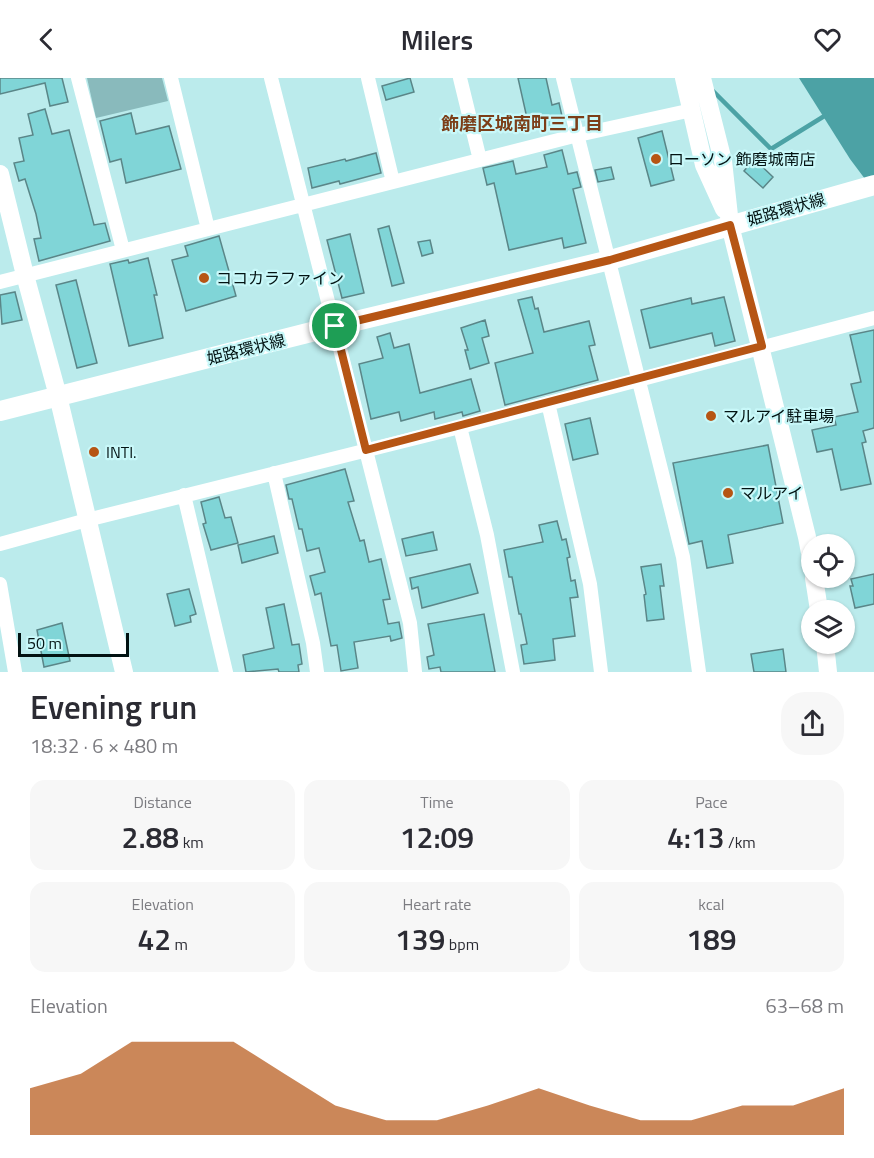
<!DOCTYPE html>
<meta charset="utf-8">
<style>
body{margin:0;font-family:"Titillium Web","Noto Sans JP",sans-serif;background:#f7f7f7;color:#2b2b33;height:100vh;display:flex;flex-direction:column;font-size:22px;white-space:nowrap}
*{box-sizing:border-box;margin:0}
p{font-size:20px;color:#7c7c81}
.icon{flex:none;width:33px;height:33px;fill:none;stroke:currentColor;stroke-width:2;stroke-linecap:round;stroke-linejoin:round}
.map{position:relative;height:594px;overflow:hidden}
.sheet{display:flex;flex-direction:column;background:#fff;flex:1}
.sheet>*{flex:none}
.fabs{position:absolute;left:801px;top:456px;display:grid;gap:12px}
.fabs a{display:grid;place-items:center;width:54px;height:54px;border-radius:50%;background:#fff;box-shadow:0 2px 4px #0004;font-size:30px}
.scale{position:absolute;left:18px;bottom:15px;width:111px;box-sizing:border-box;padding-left:6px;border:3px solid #021212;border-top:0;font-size:16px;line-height:21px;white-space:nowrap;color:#021212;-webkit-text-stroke:4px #c8f8f9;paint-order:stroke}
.pin{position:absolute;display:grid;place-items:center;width:51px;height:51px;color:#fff;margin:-26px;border:3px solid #fff;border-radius:50%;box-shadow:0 2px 6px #0007}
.round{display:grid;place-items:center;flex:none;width:63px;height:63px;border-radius:24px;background:#f7f7f7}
.headline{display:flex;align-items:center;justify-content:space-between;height:102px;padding:0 30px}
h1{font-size:33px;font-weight:600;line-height:45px}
.stats{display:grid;grid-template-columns:repeat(3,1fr);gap:9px;height:102px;padding:6px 30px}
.stats div{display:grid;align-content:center;border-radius:15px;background:#f7f7f7;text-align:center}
.stats b{font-size:30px;font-weight:600}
.stats small{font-size:16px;font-weight:400}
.stats p{font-size:16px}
.chart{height:168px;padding:12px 30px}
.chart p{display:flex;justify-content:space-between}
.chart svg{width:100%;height:108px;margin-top:6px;fill:#b65514;opacity:.7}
header{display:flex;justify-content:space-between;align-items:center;height:78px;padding:0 30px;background:#fff;font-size:27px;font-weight:600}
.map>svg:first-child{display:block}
</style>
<header><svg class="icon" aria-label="back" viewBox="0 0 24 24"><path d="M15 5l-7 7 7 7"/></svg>Milers<svg class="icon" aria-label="heart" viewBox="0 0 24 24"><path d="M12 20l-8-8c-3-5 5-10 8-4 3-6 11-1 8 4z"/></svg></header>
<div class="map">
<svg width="874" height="594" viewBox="0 0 874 594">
<rect width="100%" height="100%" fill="#bbebec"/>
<path fill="#89babc" d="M87 0H162L168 23 96 40Z"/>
<path fill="#4ca2a5" d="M799 0H874V113L850 81Z"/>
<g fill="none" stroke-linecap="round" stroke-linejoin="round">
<path stroke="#4ca2a5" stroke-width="4.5" d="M712 12 771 71 826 37"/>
</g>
<path fill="#80d5d7" stroke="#5a8688" stroke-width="1.5" d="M0 0H62L68 24 50 28 45 5 0 16Z
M410 0 414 14 386 22 382 8Z
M518 0H546L552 27 559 25 564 47 548 51 547 45 529 49Z
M45 31 52 56 69 52 94 147 105 145 110 163 39 183 34 161 41 160 36 136 25 101 19 103 14 85 24 83 19 60 33 57 28 36Z
M131 35 136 56 169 48 181 91 126 105 121 81 110 84 100 43Z
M662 53 674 102 651 108 638 60Z
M562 72 568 96 577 94 581 109 573 111 586 165 564 170 562 160 509 172 494 105 487 107 483 90 513 83 516 96 547 89 544 77Z
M376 75 381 95 340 106 339 103 312 110 308 90 345 81 346 83Z
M754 81 773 99 763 110 744 93Z
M611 89 614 101 598 104 595 92Z
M389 148 404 205 392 208 378 151Z
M350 156 364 215 342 220 327 162Z
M219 158 236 218 186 233 172 182 188 178 185 168Z
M430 162 433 175 422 178 418 164Z
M148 180 157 217H154L163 260 129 268 110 186 128 182 129 185Z
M76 202 97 285 77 290 56 207Z
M15 214 22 242 2 246 0 217Z
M532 219 535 231 538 230 544 254 589 243 595 267 589 268 598 302 505 327 495 285 533 275 518 222Z
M724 219 735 263 715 268 712 255 650 270 641 232 691 220 692 226Z
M485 242 489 258 482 260 489 285 470 291 465 272H468L461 250Z
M874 252V350L863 353 866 364 862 365 871 406 841 412 832 371 817 374 812 352 836 347 834 339 858 334 851 306 861 304 850 257Z
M390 255 394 270 409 266 420 315 471 301 480 333 463 338 462 334 435 341 434 334 401 343 399 334 371 341 359 286 383 280 377 259Z
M590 340 598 376 573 382 565 346Z
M768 367 783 445 728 457 733 485 707 490 702 463 689 466 673 385Z
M345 391 354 423 348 424 360 463 364 462 369 484 381 481 390 521 383 522 388 546 399 544 402 560 391 563 390 558 354 564 358 590 341 593 337 567 331 568 321 515 315 517 310 498 325 494 319 470 307 473 302 451H299L292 421H289L286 407Z
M219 419 225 440 231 439 238 465 211 472 203 446 206 445 201 424Z
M557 443 562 462 566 461 570 479 567 480 571 503 575 502 578 519 570 520 575 558 553 561 555 582 524 586 521 567 527 566 521 536H519L512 499H509L504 472 543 464 539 447Z
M433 454 437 472 406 478 402 461Z
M274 458 278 475 242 485 238 467Z
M470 486 478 515 422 530 418 509 412 511 410 500Z
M661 486 664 508H660L664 541 647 543 644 517 646 516 641 489Z
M874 496V526L855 530 850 508H853L851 501Z
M189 511 196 536 190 538 191 544 175 548 167 516Z
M284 526 292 567 299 566 302 586 298 587 299 594H279L278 591 246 594 243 577 274 570 266 530Z
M484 536 495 594H441L440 589 429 591 427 579 434 577 428 546Z
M62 545 70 583 44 589 37 552Z
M783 571 786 594H754L751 576Z"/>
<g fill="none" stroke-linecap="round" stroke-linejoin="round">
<path stroke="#fff" stroke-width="14" d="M78 0 123 172
M171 0 208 151
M271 0 410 545 415 594
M368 0 393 104
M460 0 480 82
M563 0 683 479 699 594
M0 204 578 57 692 32
M548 325 590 506 601 594
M460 349 487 457 513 594
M274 395 313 565 317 594
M184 417 226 594
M0 466 87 442 460 349 874 240
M0 506 15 594"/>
<path stroke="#fff" stroke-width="18" d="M684 0 704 87 724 131
M702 0 723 83 730 147 807 459 812 485
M0 96 25 197 58 318 124 594
M814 500 819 532
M825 566 828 594"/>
<path stroke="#fff" stroke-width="20" d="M0 333 335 248 610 182 874 107"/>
</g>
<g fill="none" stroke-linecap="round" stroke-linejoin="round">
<g stroke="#fff" stroke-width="12">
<path id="route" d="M730 147 762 268 366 372 335 248 610 182Z"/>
</g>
<use href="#route" stroke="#b65514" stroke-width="8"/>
</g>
<g fill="#b65514" stroke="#c8f8f9" stroke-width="2">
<circle cx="656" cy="81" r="6"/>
<circle cx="204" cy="200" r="6"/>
<circle cx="711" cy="338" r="6"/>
<circle cx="94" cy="374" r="6"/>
<circle cx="728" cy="415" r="6"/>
</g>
<g text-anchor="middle" stroke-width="4.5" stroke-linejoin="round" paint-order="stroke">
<g font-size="16" fill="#021212" stroke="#c8f8f9" text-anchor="start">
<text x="668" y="87">ローソン 飾磨城南店</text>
<text x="216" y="206">ココカラファイン</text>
<text x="723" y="344">マルアイ駐車場</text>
<text x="106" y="380">INTI.</text>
<text x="740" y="421">マルアイ</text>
</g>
<g font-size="16" fill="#021212" stroke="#c8f8f9">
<text transform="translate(786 131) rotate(-16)" y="6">姫路環状線</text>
<text transform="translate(246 271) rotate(-14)" y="6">姫路環状線</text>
</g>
<g font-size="18" font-weight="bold" fill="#7c3e18" stroke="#c8f8f9">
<text x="522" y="52">飾磨区城南町三丁目</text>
</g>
</g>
</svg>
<div class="fabs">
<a><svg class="icon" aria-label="locate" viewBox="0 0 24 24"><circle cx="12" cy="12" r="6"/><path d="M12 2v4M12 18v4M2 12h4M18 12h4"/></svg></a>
<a><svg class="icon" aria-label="layers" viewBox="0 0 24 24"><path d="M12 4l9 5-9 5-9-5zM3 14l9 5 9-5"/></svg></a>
</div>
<div class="scale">50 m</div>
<div class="pin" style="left:335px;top:248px;background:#1e9e55"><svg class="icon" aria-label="arrive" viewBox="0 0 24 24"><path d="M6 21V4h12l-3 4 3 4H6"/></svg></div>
</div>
<section class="sheet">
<div class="headline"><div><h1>Evening run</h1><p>18:32 · 6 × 480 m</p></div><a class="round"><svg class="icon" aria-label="share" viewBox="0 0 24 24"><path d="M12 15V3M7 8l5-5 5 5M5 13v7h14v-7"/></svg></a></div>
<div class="stats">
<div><p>Distance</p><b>2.88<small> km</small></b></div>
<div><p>Time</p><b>12:09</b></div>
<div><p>Pace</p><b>4:13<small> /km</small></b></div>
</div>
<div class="stats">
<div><p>Elevation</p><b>42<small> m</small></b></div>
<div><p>Heart rate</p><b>139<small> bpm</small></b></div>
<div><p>kcal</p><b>189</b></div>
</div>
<div class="chart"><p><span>Elevation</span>63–68 m</p>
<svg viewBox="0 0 160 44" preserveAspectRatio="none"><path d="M0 44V25L10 19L20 6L30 6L40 6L50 19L60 32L70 38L80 38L90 32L100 25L110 32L120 38L130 38L140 32L150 32L160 25V44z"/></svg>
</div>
</section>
